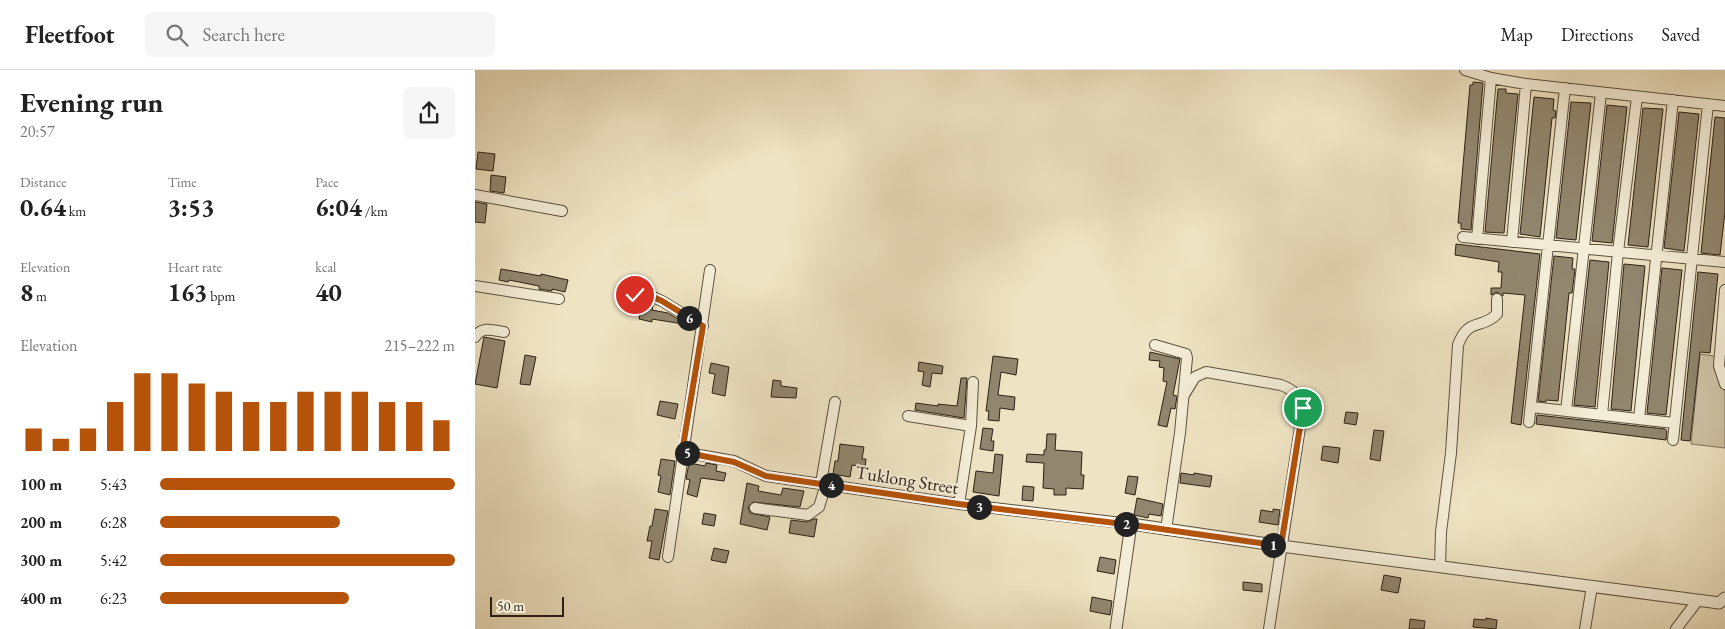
<!DOCTYPE html>
<meta charset="utf-8">
<style>
body{margin:0;font-family:"EB Garamond",serif;background:#f6f6f6;color:#222;height:100vh;display:flex;flex-direction:column;font-size:19px;white-space:nowrap}
*{box-sizing:border-box;margin:0}
p{font-size:16px;color:#767676}
.icon{flex:none;width:28px;height:28px;fill:none;stroke:currentColor;stroke-width:2;stroke-linecap:round;stroke-linejoin:round}
.map{position:relative;flex:1;overflow:hidden}
.panel{display:flex;flex-direction:column;background:#fff;width:475px}
.panel>*{flex:none}
.scale{position:absolute;left:15px;bottom:12px;width:74px;box-sizing:border-box;padding-left:5px;border:2px solid #2c2114;border-top:0;font-size:14px;line-height:18px;white-space:nowrap;color:#2c2114;-webkit-text-stroke:4px #f4edd7;paint-order:stroke}
.pin{position:absolute;display:grid;place-items:center;width:42px;height:42px;color:#fff;margin:-21px;border:2px solid #fff;border-radius:50%;box-shadow:0 1px 5px #0007}
.km{position:absolute;width:25px;height:25px;margin:-12px;border-radius:50%;background:#222;color:#fff;font-size:14px;line-height:25px;text-align:center}
.round{display:grid;place-items:center;flex:none;width:52px;height:52px;border-radius:8px;background:#f6f6f6}
.overview{display:flex;align-items:center;justify-content:space-between;height:85px;padding:0 20px}
h1{font-size:28px;font-weight:700;line-height:38px}
.figures{display:grid;grid-template-columns:repeat(3,1fr);gap:8px;height:85px;padding:5px 20px}
.figures div{display:grid;align-content:center}
.figures b{font-size:25px;font-weight:700}
.figures small{font-size:14px;font-weight:400}
.figures p{font-size:14px}
.chart{height:140px;padding:10px 20px}
.chart p{display:flex;justify-content:space-between}
.chart svg{width:100%;height:90px;margin-top:5px;stroke:#b45309;stroke-width:6}
ul{padding:0 20px;list-style:none;font-size:16px}
li{display:grid;grid-template-columns:80px 60px 1fr;align-items:center;height:38px}
li i{height:12px;border-radius:6px;background:#b45309}
header{display:flex;align-items:center;gap:30px;box-sizing:border-box;height:70px;padding:0 25px;background:#fff;border-bottom:1px solid #e0e0e0}
header strong{font-size:24px}
nav{display:flex;gap:28px;margin-inline-start:auto;font-size:18px}
.search{width:350px;height:45px;background:#f6f6f6;display:flex;align-items:center;gap:12px;box-sizing:border-box;padding:0 18px;border-radius:8px;color:#767676;font-size:19px}
main{display:flex;flex:1;min-height:0}
.map>svg:first-child{display:block}
</style>
<header>
<strong>Fleetfoot</strong>
<div class="search"><svg class="icon" aria-label="search" viewBox="0 0 24 24"><circle cx="10" cy="10" r="6"/><path d="M15 15l6 6"/></svg>Search here</div>
<nav><a>Map</a><a>Directions</a><a>Saved</a></nav>
</header>
<main>
<section class="panel">
<div class="overview"><div><h1>Evening run</h1><p>20:57</p></div><a class="round"><svg class="icon" aria-label="share" viewBox="0 0 24 24"><path d="M12 15V3M7 8l5-5 5 5M5 13v7h14v-7"/></svg></a></div>
<div class="figures">
<div><p>Distance</p><b>0.64<small> km</small></b></div>
<div><p>Time</p><b>3:53</b></div>
<div><p>Pace</p><b>6:04<small> /km</small></b></div>
</div>
<div class="figures">
<div><p>Elevation</p><b>8<small> m</small></b></div>
<div><p>Heart rate</p><b>163<small> bpm</small></b></div>
<div><p>kcal</p><b>40</b></div>
</div>
<div class="chart"><p><span>Elevation</span>215–222 m</p>
<svg viewBox="0 0 160 44" preserveAspectRatio="none"><path d="M5 44V33M15 44V38M25 44V33M35 44V20M45 44V6M55 44V6M65 44V11M75 44V15M85 44V20M95 44V20M105 44V15M115 44V15M125 44V15M135 44V20M145 44V20M155 44V29"/></svg>
</div>
<ul>
<li><b>100 m</b>5:43<i style="width:100%"></i></li>
<li><b>200 m</b>6:28<i style="width:61%"></i></li>
<li><b>300 m</b>5:42<i style="width:100%"></i></li>
<li><b>400 m</b>6:23<i style="width:64%"></i></li>
</ul>
</section>
<div class="map">
<svg width="1250" height="559" viewBox="0 0 1250 559">
<rect width="100%" height="100%" fill="#eee3c2"/>
<filter id="stains"><feTurbulence type="fractalNoise" baseFrequency=".004" numOctaves="4"/><feColorMatrix values="0 0 0 0 .2 0 0 0 0 .09 0 0 0 0 .02 0 0 0 .5 -.17"/></filter>
<radialGradient id="worn" r=".72"><stop offset=".6" stop-color="#630" stop-opacity="0"/><stop offset="1" stop-color="#630" stop-opacity=".3"/></radialGradient>
<path fill="#cdc2a4" stroke="#7c725c" d="M1225 284 1239 286 1242 305 1250 322V378L1216 374Z"/>
<path fill="#91866e" stroke="#2c2114" d="M998 12 1008 13 996 160 986 159V153H983L995 15H998Z
M1023 19H1031V23L1043 24 1029 163 1010 162Z
M1059 27 1079 29 1078 40 1081 41 1080 48H1077L1065 167 1045 164Z
M1096 32 1116 33 1101 170 1081 168Z
M1132 35 1152 37 1137 173 1117 171Z
M1168 38 1188 39 1173 177 1153 175Z
M1204 42 1224 44 1209 181 1189 178Z
M1240 47 1250 48V142L1245 185 1226 183Z
M3 82 20 84 18 101 1 99Z
M16 105 31 107 29 123 15 121Z
M0 132 12 134 10 153 0 152Z
M981 174 1065 184 1046 355 1036 353 1050 225 1028 223V226L1022 222 1016 225V218H1026L1027 202H1023L1024 192 980 185Z
M1079 186 1098 188 1097 199H1100L1097 223H1094L1083 331 1071 330V332L1063 331Z
M1115 190 1134 192 1120 337 1099 335Z
M1149 194 1170 196 1156 341 1136 339Z
M1187 198 1207 200 1191 345 1172 343Z
M26 199 66 206V204L93 210 90 222 77 219V221L64 219V216L34 210 33 212 24 210Z
M1223 202 1243 204 1235 283 1225 282 1215 371 1206 370Z
M154 230 178 235 177 240 193 243 208 252V254L177 249V252L164 249 165 244 151 242Z
M9 267 30 271 22 318 0 314Z
M675 282 705 289 698 325 702 326 700 339 696 338 692 357 683 355 692 312 688 311 689 298 684 297 685 291 674 290Z
M50 285 61 287 55 315 45 314Z
M518 286 543 289 541 305 526 302 523 325 540 327 539 340 525 338 524 351 513 350 514 341H511Z
M444 292 468 296 467 304 457 303 455 317 447 315 449 302 443 301Z
M236 293 254 297 250 326 237 323 240 304 234 303Z
M486 308H492L489 348 440 340 441 333 463 336V334L482 336Z
M298 310 306 311V316L322 318 321 328 296 327Z
M185 331 203 334 200 349 182 345Z
M871 342 883 343 881 355 869 353Z
M1062 345 1190 359 1192 361 1191 370 1061 354Z
M508 358 518 359 516 371H519L518 381 505 379Z
M899 360 909 361 905 391 895 389Z
M572 364H581L580 380 607 382 606 405H609L608 419 591 418V425H579V419L568 418 569 393 551 392 552 384 569 385V380H571Z
M365 374 389 377 387 389H391L390 397 377 395 375 407 358 404 360 391H363Z
M848 376 865 378 863 393 846 390Z
M520 384 528 385 524 426 498 422 501 401 518 403Z
M186 389 200 391 195 425 183 422 186 406 183 405Z
M214 393 230 396 231 393 242 395 241 401 251 403 249 411 226 408 222 427 212 424 215 410 211 409Z
M706 403 719 405V403L737 406 735 417 705 413Z
M653 406 663 407 660 425 650 423Z
M272 413 284 416 283 421 306 425 308 418 329 421 325 437 278 432 273 437 275 443 295 447 292 460 265 454Z
M548 416 559 417 558 431 547 430Z
M662 428 688 434 686 446 674 444 673 448 659 445Z
M180 439 193 441 184 490 174 488 177 471H172L175 456H177Z
M798 439 805 440 803 455 784 452 786 440 798 442Z
M229 443 241 445 239 456 227 454Z
M339 449H342L339 467 314 463 316 450 332 452Z
M239 478 254 481 251 493 236 490Z
M625 487 641 490 639 504 622 501Z
M909 505 926 508 923 523 906 520Z
M768 512 787 514V522L768 520Z
M617 527 637 531 635 545 615 541Z
M1011 548 1022 550 1021 559 998 557 999 549 1011 550Z
M935 549 950 551 949 559H934Z"/>
<g fill="none" stroke-linecap="round" stroke-linejoin="round">
<g stroke="#5c5240" stroke-width="12">
<path id="minor" d="M990 0 1016 8 1051 14 1250 36
M0 125 87 141
M988 167 1250 192
M1002 169 1016 8
M1037 172 1051 14
M0 216 84 229
M1250 220 1244 296 1250 314
M160 225 178 227 187 231 228 256
M0 267C7 256 17 260 29 262
M680 275 711 284 712 288 705 363 691 460
M709 325 720 307 731 302 806 315C819 320 824 325 828 338L794 559
M1056 337 1199 353
M1091 341 1126 23
M1127 345 1143 182 1162 27
M433 346 496 356
M1164 349 1198 30
M1054 352 1090 18
M1198 370 1233 34
M207 382 259 391 291 406 484 434 656 454
M346 413 360 332
M484 434 496 356 498 312
M280 438 333 445 344 437 351 414
M193 487 235 200
M965 497 966 462 976 383 983 275C993 247 1007 260 1022 244V229
M1110 559 1117 516
M1201 559 1223 530"/>
</g>
<g stroke="#5c5240" stroke-width="13">
<path id="tertiary" d="M641 559 656 454 806 476 1237 532 1244 533 1250 528"/>
</g>
<use href="#minor" stroke="#f4edd7" stroke-width="10"/>
<use href="#tertiary" stroke="#f4edd7" stroke-width="11"/>
</g>
<g fill="none" stroke-linecap="round" stroke-linejoin="round">
<g stroke="#fff" stroke-width="10">
<path id="route" d="M160 225 178 227 187 231 228 256 207 382 259 392 291 406 484 434 665 456 806 476 828 338"/>
</g>
<use href="#route" stroke="#b45309" stroke-width="6"/>
</g>
<g text-anchor="middle" stroke-width="4" stroke-linejoin="round" paint-order="stroke">
<g font-size="18" fill="#2c2114" stroke="#f4edd7">
<text transform="translate(432 410) rotate(9)" y="6">Tuklong Street</text>
</g>
</g>
<rect width="100%" height="100%" filter="url(#stains)"/>
<rect width="100%" height="100%" fill="url(#worn)"/>
</svg>
<div class="scale">50 m</div>
<div class="pin" style="left:828px;top:338px;background:#1e9e55"><svg class="icon" aria-label="arrive" viewBox="0 0 24 24"><path d="M6 21V4h12l-3 4 3 4H6"/></svg></div>
<div class="pin" style="left:160px;top:225px;background:#d93025"><svg class="icon" aria-label="check" viewBox="0 0 24 24"><path d="M5 12l5 5 9-10"/></svg></div>
<b class="km" style="left:798px;top:475px">1</b>
<b class="km" style="left:651px;top:454px">2</b>
<b class="km" style="left:504px;top:437px">3</b>
<b class="km" style="left:356px;top:415px">4</b>
<b class="km" style="left:212px;top:383px">5</b>
<b class="km" style="left:214px;top:248px">6</b>
</div>
</main>
